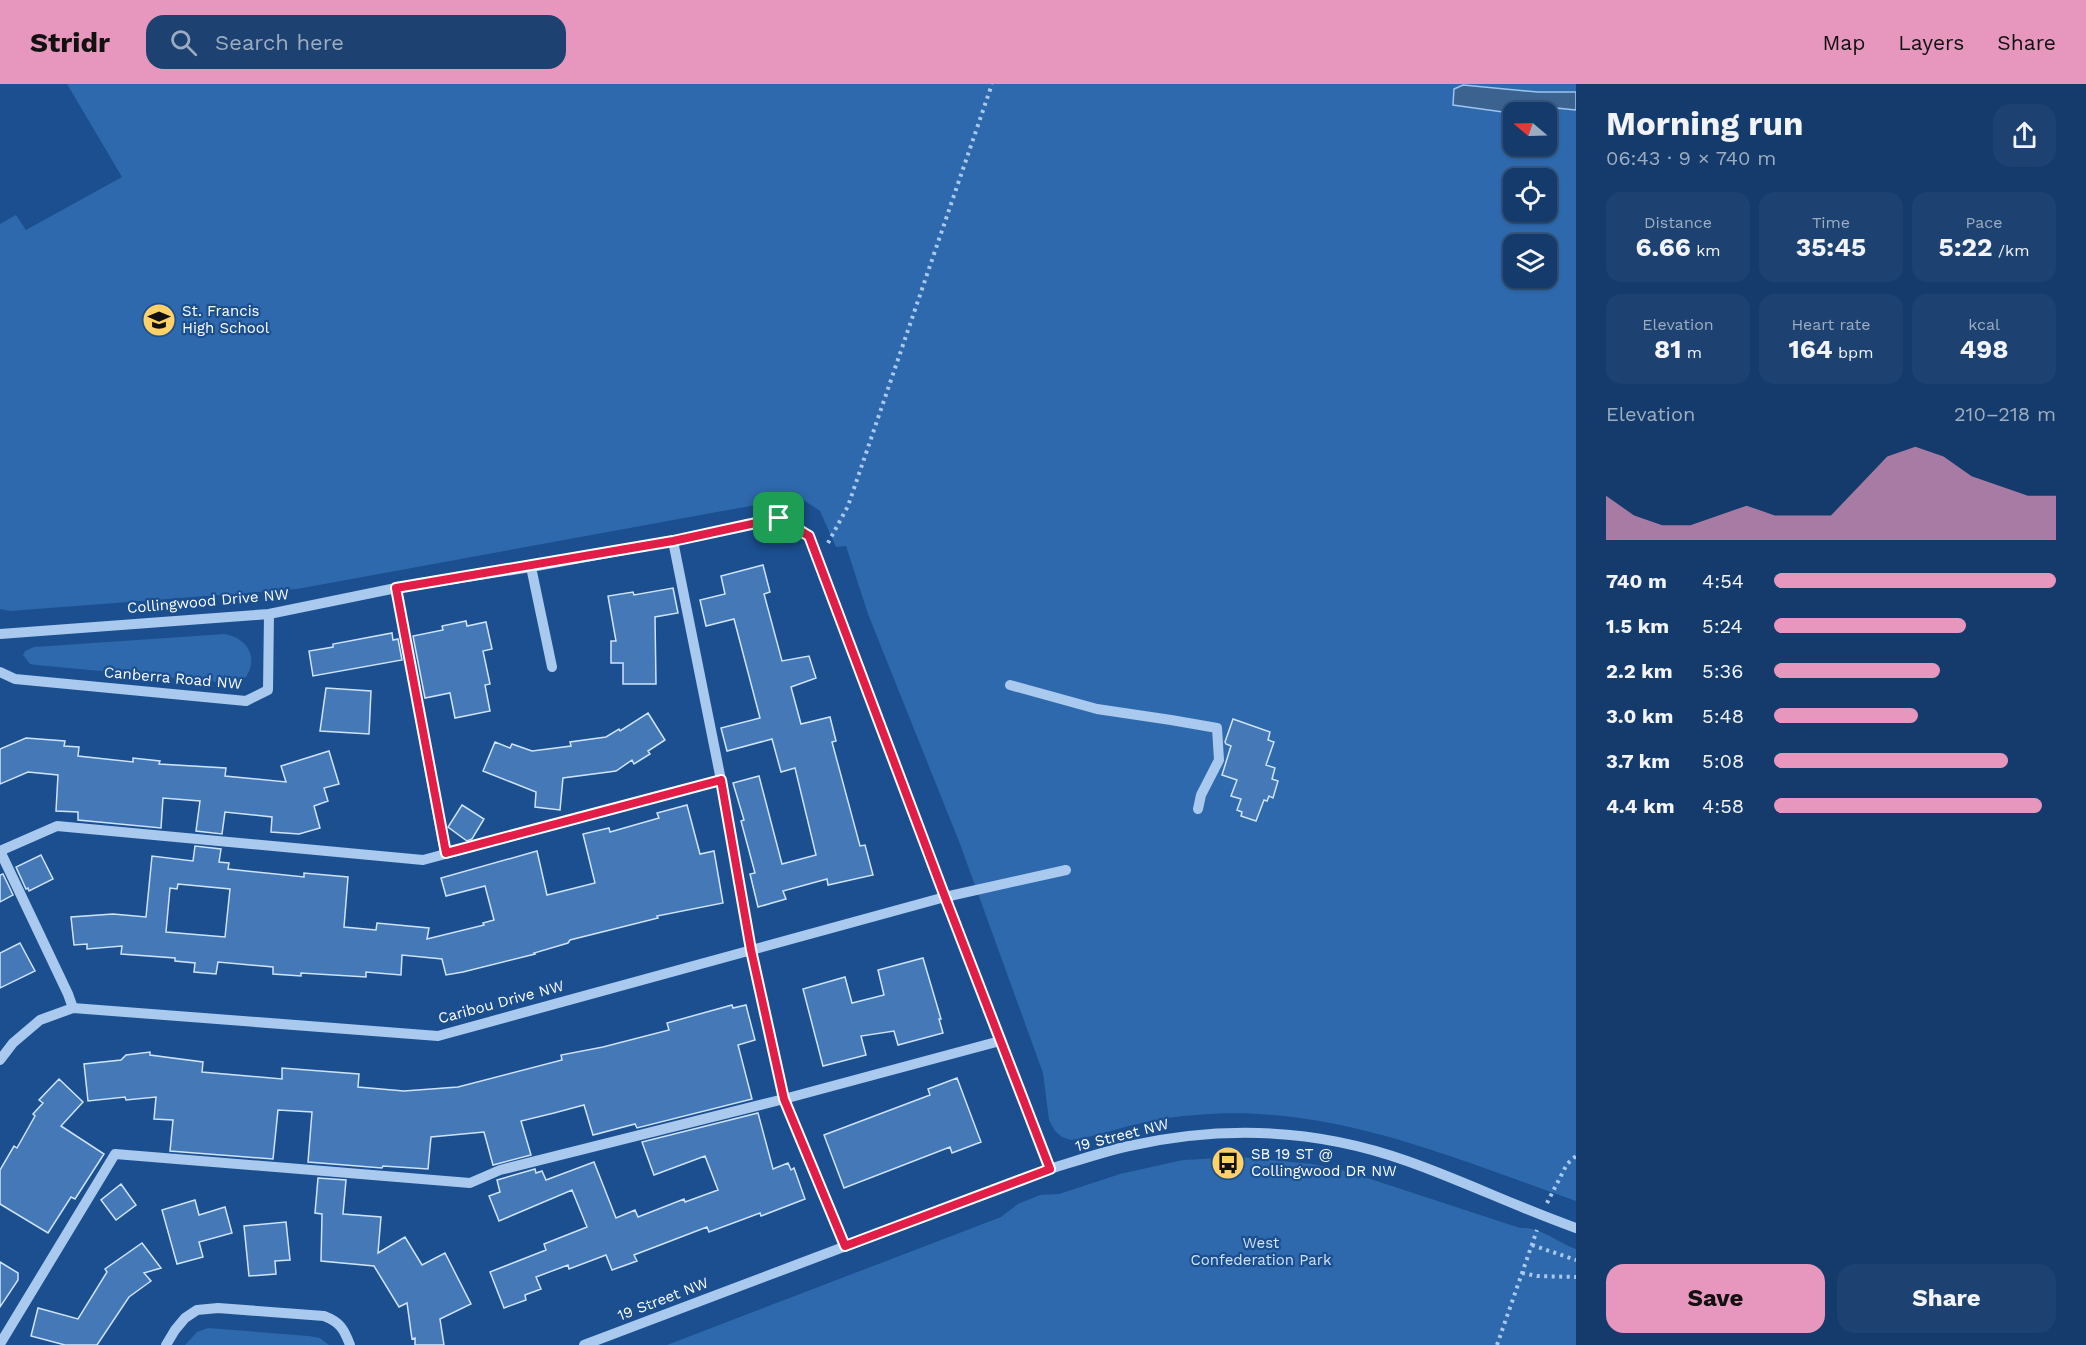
<!DOCTYPE html>
<meta charset="utf-8">
<style>
body{margin:0;font-family:"Work Sans",sans-serif;background:#1d4271;color:#f1f3f6;height:100vh;display:flex;flex-direction:column;font-size:22px;white-space:nowrap}
*{box-sizing:border-box;margin:0}
p{font-size:20px;color:#9dadc1}
.icon{flex:none;width:33px;height:33px;fill:none;stroke:currentColor;stroke-width:2;stroke-linecap:round;stroke-linejoin:round}
.map{position:relative;flex:1;overflow:hidden}
.side{display:flex;flex-direction:column;background:#143b6b;width:510px}
.side>*{flex:none}
.needle{width:39px;rotate:289deg}
.controls{position:absolute;left:1503px;top:18px;display:grid;gap:12px}
.controls a{display:grid;place-items:center;width:54px;height:54px;border-radius:12px;background:#143b6b;box-shadow:0 2px 4px #0004,0 0 0 2px #33557e;font-size:30px}
.pin{position:absolute;display:grid;place-items:center;width:51px;height:51px;color:#fff;margin:-26px;border-radius:12px;box-shadow:0 3px 9px #0006}
.round{display:grid;place-items:center;flex:none;width:63px;height:63px;border-radius:18px;background:#1d4271}
.head{display:flex;align-items:center;justify-content:space-between;height:102px;padding:0 30px}
h1{font-size:33px;font-weight:700;line-height:45px}
.figures{display:grid;grid-template-columns:repeat(3,1fr);gap:9px;height:102px;padding:6px 30px}
.figures div{display:grid;align-content:center;border-radius:15px;background:#1d4271;text-align:center}
.figures b{font-size:26px;font-weight:700}
.figures small{font-size:16px;font-weight:400}
.figures p{font-size:16px}
.chart{height:168px;padding:12px 30px}
.chart p{display:flex;justify-content:space-between}
.chart svg{width:100%;height:108px;margin-top:6px;fill:#e797bd;opacity:.7}
.cta{display:flex;gap:12px;margin-top:auto;padding:12px 30px}
.cta a{flex:1;height:69px;border-radius:18px;background:#e797bd;color:#111;font-size:24px;font-weight:700;line-height:69px;text-align:center}
.cta a+a{background:#1d4271;color:#f1f3f6}
ul{padding:0 30px;list-style:none;font-size:20px}
li{display:grid;grid-template-columns:96px 72px 1fr;align-items:center;height:45px}
li i{height:15px;border-radius:8px;background:#e797bd}
header{display:flex;align-items:center;gap:36px;box-sizing:border-box;height:84px;padding:0 30px;background:#e797bd;color:#111}
header strong{font-size:28px}
nav{display:flex;gap:33px;margin-inline-start:auto;font-size:21px}
.search{width:420px;height:54px;background:#1d4271;display:flex;align-items:center;gap:15px;box-sizing:border-box;padding:0 21px;border-radius:18px;color:#9dadc1;font-size:22px}
main{display:flex;flex:1;min-height:0}
.map>svg:first-child{display:block}
</style>
<header>
<strong>Stridr</strong>
<div class="search"><svg class="icon" aria-label="search" viewBox="0 0 24 24"><circle cx="10" cy="10" r="6"/><path d="M15 15l6 6"/></svg>Search here</div>
<nav><a>Map</a><a>Layers</a><a>Share</a></nav>
</header>
<main>
<div class="map">
<svg width="1576" height="1261" viewBox="0 0 1576 1261">
<rect width="100%" height="100%" fill="#1b4f8f"/>
<path fill="#2e69ad" fill-rule="evenodd" d="M67 0H1576V1117C1453 1074 1330 1019 1196 1031 1178 1032 1159 1035 1142 1039 1118 1044 1095 1053 1071 1056L1062 1053 1055 1047 1049 1036 1043 989 960 760 868 530 846 462 836 463 820 427 799 413 297 505 10 527 0 525V140L16 131 26 146 122 93ZM1514 28H1546V62H1514ZM1514 94H1546V128H1514ZM1514 160H1546V194H1514Z
M225 550C247 554 259 573 246 593L230 599 36 581 30 580 23 571 25 567 34 563Z
M1240 1073 1312 1080 1346 1087 1520 1144C1542 1143 1556 1158 1576 1165V1261H667L1001 1133 1018 1120 1040 1111 1059 1110 1120 1090 1183 1076Z
M208 1244 309 1252 320 1254 329 1261H185L197 1248Z"/>
<path fill="#3c6290" stroke="#9cc4f0" stroke-width="1.5" d="M1463 1 1538 8H1576V26L1556 24 1541 28 1521 26 1503 28 1453 21 1454 5Z"/>
<path fill="#4478b7" stroke="#cfe3fa" stroke-width="1.5" fill-rule="evenodd" d="M763 481 770 508 764 510 782 577 809 572 816 594 791 603 801 640 830 633 836 657 832 658 860 762 865 761 873 791 828 801 827 795 783 807 786 815 758 823 750 790 755 789 741 737 744 736 733 699 759 692 782 780 816 771 795 684 781 688 772 655 727 667 721 644 760 634 734 535 706 542 700 516 725 510 721 492Z
M673 504 678 529 655 533 656 600H623V579H611V557H616L608 512 633 508 634 511Z
M466 537 467 542 486 538 492 565 483 567 490 600 485 601 490 627 455 634 450 609 425 614 413 552 443 546 442 542Z
M392 549 393 556 398 555 402 576 313 592 309 567 333 563V560Z
M326 604 371 607 369 650 320 647Z
M648 629 665 656 648 667 650 670 634 680 632 676 616 687 563 694 560 726 535 723 536 708 483 687 495 658 510 664 512 660 532 667 571 662 570 658 606 653 619 645 620 647Z
M1233 635 1270 648 1268 656 1274 658 1266 681 1275 684 1272 695 1278 697 1273 714 1269 712 1267 717 1264 716 1256 737 1241 732 1242 728 1237 726 1241 715 1231 712 1237 696 1222 691 1231 662 1226 660 1225 658Z
M26 654 65 657 64 662 79 663 78 672 133 678V674L160 677 159 680 226 684 225 692 286 698 281 682 329 667 339 700 324 704 328 717 314 722 320 744 299 750 271 748 272 733 225 728 222 750 196 747 200 717 163 714 161 744 78 736V728L56 727 58 691 28 688 0 700V665Z
M462 721 484 735 472 755 467 757 448 743Z
M687 721 700 770 714 767 723 819 657 832 658 834 570 856 568 859 534 869 535 870 463 888 446 891 442 875 402 871 401 891 366 888V893L301 889V892L273 890V883L218 878 216 890 194 888 195 879 175 877V874L121 870 122 862 87 865V860L74 861 71 833 113 830 146 833 152 772 193 777 195 762 221 765 219 778 229 779 228 785 304 793V789L348 793 344 843 376 846 377 839 429 844 427 855 484 841 483 839 494 836 485 802 446 812 441 794 537 767 547 811 595 799 583 750 609 744 610 748 659 734 657 729ZM178 800 230 805 225 853 166 848 170 804 177 805Z
M41 771 53 795 29 807 28 804 26 805 16 783Z
M3 790 13 811 0 818V791Z
M20 859 35 887 0 904V869Z
M923 874 941 935H939L943 949 898 961 894 947 861 952 866 971 823 982 803 905 845 893 852 919 884 911 878 886Z
M732 921 733 924 746 921 755 956 738 961 752 1015 637 1044 635 1040 593 1051 584 1021 554 1029 521 1037 531 1071 493 1081 484 1048 431 1053 428 1085 383 1082 382 1084 308 1078 312 1028 278 1026 273 1075 170 1067 173 1036 154 1035 156 1013 126 1016 125 1013 88 1017 84 980 121 976 126 971 150 968V971L203 978 202 988 282 995V984L359 990 358 1003 404 1007 458 1003 562 976 561 971 603 963 669 946 667 939Z
M957 994 981 1058 952 1069 950 1063 844 1104 824 1051 930 1011 928 1005Z
M59 995 83 1018 61 1042 104 1070 75 1115 71 1113 48 1149 0 1120V1086L14 1062 17 1064 35 1032 33 1030 43 1019 39 1016Z
M758 1029 773 1085 788 1079 791 1086 794 1084 805 1115 761 1132 760 1129 709 1148 707 1143 634 1171 637 1177 612 1186 606 1171 569 1185 568 1181 536 1193 541 1205 525 1211 526 1216 504 1224 490 1188 546 1166 544 1160 587 1143 572 1106 499 1137 489 1112 500 1108 497 1096 535 1085 536 1089 542 1087 546 1096 594 1078 616 1134 635 1126 638 1133 684 1115 685 1118 718 1106 705 1072 654 1091 642 1058Z
M318 1094 346 1096 343 1130 381 1133 378 1169 405 1153 422 1181 445 1169 471 1220 440 1235 444 1261H415V1254L412 1255 407 1219 399 1223 374 1182 321 1177 322 1130 315 1129Z
M121 1100 136 1121 116 1136 101 1116Z
M195 1116 199 1131 225 1123 232 1149 199 1158 203 1173 177 1180 162 1126Z
M286 1138 290 1176 275 1177 276 1190 249 1192 244 1142Z
M142 1159 161 1184 144 1189 151 1197 129 1213 97 1261H65L31 1252 38 1224 78 1235 107 1188 105 1185Z
M0 1178 18 1189V1196L0 1223Z"/>
<g fill="none" stroke-linecap="round" stroke-linejoin="round">
<path stroke="#a9c9ee" stroke-width="4" stroke-dasharray="3 4.5" stroke-linecap="butt" d="M828 459 848 422 992 0
M1547 1119 1567 1080 1576 1072
M1532 1161 1576 1176
M1522 1189 1537 1192 1576 1193
M1497 1261 1537 1146"/>
<path stroke="#a9c9ee" stroke-width="10" d="M673 457 721 696 751 866 784 1015 845 1163
M531 483 552 583
M396 504 445 769
M0 550 269 530 396 504 531 483 673 457 779 434 809 452 945 813 1050 1085
M0 588 15 595 246 617 268 606 269 530
M1010 601 1097 625 1171 636 1217 644 1219 676 1201 711 1198 725
M0 767 57 742 423 776 721 696
M0 767 68 910 73 924
M0 976 13 959 40 936 73 924 438 952 945 813 1066 786
M0 1260 115 1070 470 1099 500 1086 784 1015 1000 957
M166 1261 175 1246 185 1234 197 1226 218 1224 324 1232C340 1238 344 1245 350 1261
M584 1261 1050 1085C1076 1077 1102 1068 1129 1062 1223 1041 1315 1044 1407 1077 1464 1097 1519 1124 1576 1144"/>
</g>
<g fill="none" stroke-linecap="round" stroke-linejoin="round">
<g stroke="#fff" stroke-width="12">
<path id="route" d="M779 434 809 452 945 813 1050 1085 845 1162 784 1015 751 866 721 696 446 769 396 504 673 457Z"/>
</g>
<use href="#route" stroke="#e11d48" stroke-width="8"/>
</g>
<defs>
<g id="school-disc" transform="scale(1.725)"><circle r="9.5" fill="#ffd166" stroke="#1b4f8f"/><path d="M0-5L7-2L0 1L-7-2ZM-4 1L0 2.5L4 1V4Q0 6-4 4Z" fill="#111"/></g>
<g id="bus-disc" transform="scale(1.725)"><circle r="9.5" fill="#ffd166" stroke="#1b4f8f"/><path d="M-5-6H5V4H4V6H2V4H-2V6H-4V4H-5ZM-3.5-4V0h7V-4ZM-3.5 1.2v1.5H-2V1.2ZM2 1.2v1.5H3.5V1.2Z" fill="#111"/></g>
</defs>
<g fill-rule="evenodd">
<use href="#school-disc" x="159" y="236"/>
<use href="#bus-disc" x="1228" y="1079"/>
</g>
<g text-anchor="middle" stroke-width="4.5" stroke-linejoin="round" paint-order="stroke">
<g font-size="15" fill="#fff" stroke="#1b4f8f" text-anchor="start">
<text x="182" y="232">St. Francis<tspan x="182" dy="17">High School</tspan></text>
<text x="1251" y="1075">SB 19 ST @<tspan x="1251" dy="17">Collingwood DR NW</tspan></text>
</g>
<g font-size="15" fill="#fff" stroke="#1b4f8f">
<text transform="translate(208 517) rotate(-5)" y="5">Collingwood Drive NW</text>
<text transform="translate(173 594) rotate(5)" y="5">Canberra Road NW</text>
<text transform="translate(501 918) rotate(-15)" y="5">Caribou Drive NW</text>
<text transform="translate(1122 1051) rotate(-14)" y="5">19 Street NW</text>
<text transform="translate(663 1215) rotate(-21)" y="5">19 Street NW</text>
</g>
<g font-size="15" fill="#cfe3fa" stroke="#1b4f8f">
<text x="1261" y="1164">West<tspan x="1261" dy="17">Confederation Park</tspan></text>
</g>
</g>
</svg>
<div class="controls">
<a><svg class="needle" viewBox="-14 -14 28 28"><path d="M0-13l5 13h-10z" fill="#e53935"/><path d="M0 13l5-13h-10z" fill="#9dadc1"/></svg></a>
<a><svg class="icon" aria-label="locate" viewBox="0 0 24 24"><circle cx="12" cy="12" r="6"/><path d="M12 2v4M12 18v4M2 12h4M18 12h4"/></svg></a>
<a><svg class="icon" aria-label="layers" viewBox="0 0 24 24"><path d="M12 4l9 5-9 5-9-5zM3 14l9 5 9-5"/></svg></a>
</div>
<div class="pin" style="left:779px;top:434px;background:#1e9e55"><svg class="icon" aria-label="arrive" viewBox="0 0 24 24"><path d="M6 21V4h12l-3 4 3 4H6"/></svg></div>
</div>
<section class="side">
<div class="head"><div><h1>Morning run</h1><p>06:43 · 9 × 740 m</p></div><a class="round"><svg class="icon" aria-label="share" viewBox="0 0 24 24"><path d="M12 15V3M7 8l5-5 5 5M5 13v7h14v-7"/></svg></a></div>
<div class="figures">
<div><p>Distance</p><b>6.66<small> km</small></b></div>
<div><p>Time</p><b>35:45</b></div>
<div><p>Pace</p><b>5:22<small> /km</small></b></div>
</div>
<div class="figures">
<div><p>Elevation</p><b>81<small> m</small></b></div>
<div><p>Heart rate</p><b>164<small> bpm</small></b></div>
<div><p>kcal</p><b>498</b></div>
</div>
<div class="chart"><p><span>Elevation</span>210–218 m</p>
<svg viewBox="0 0 160 44" preserveAspectRatio="none"><path d="M0 44V26L10 34L20 38L30 38L40 34L50 30L60 34L70 34L80 34L90 22L100 10L110 6L120 10L130 18L140 22L150 26L160 26V44z"/></svg>
</div>
<ul>
<li><b>740 m</b>4:54<i style="width:100%"></i></li>
<li><b>1.5 km</b>5:24<i style="width:68%"></i></li>
<li><b>2.2 km</b>5:36<i style="width:59%"></i></li>
<li><b>3.0 km</b>5:48<i style="width:51%"></i></li>
<li><b>3.7 km</b>5:08<i style="width:83%"></i></li>
<li><b>4.4 km</b>4:58<i style="width:95%"></i></li>
</ul>
<div class="cta"><a>Save</a><a>Share</a></div>
</section>
</main>
